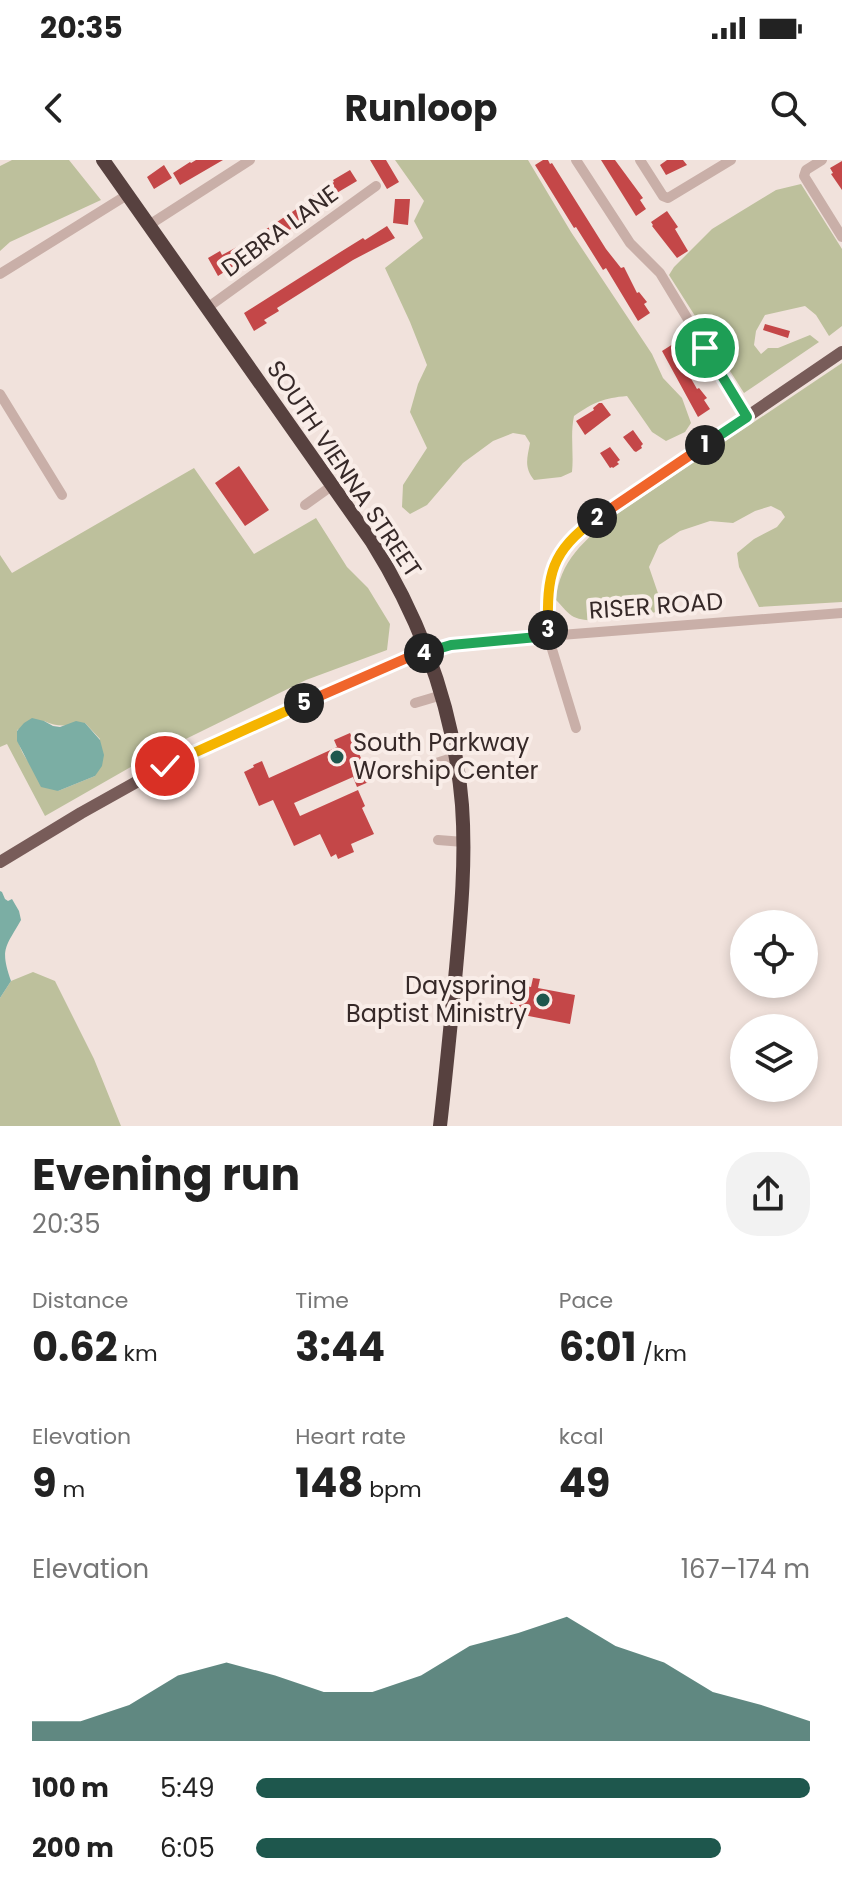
<!DOCTYPE html>
<meta charset="utf-8">
<style>
body{margin:0;font-family:Poppins,sans-serif;background:#f2f2f2;color:#222;height:100vh;display:flex;flex-direction:column;font-size:30px;white-space:nowrap}
*{box-sizing:border-box;margin:0}
p{font-size:26px;color:#767676}
.icon{flex:none;width:44px;height:44px;fill:none;stroke:currentColor;stroke-width:2;stroke-linecap:round;stroke-linejoin:round}
.map{position:relative;height:966px;overflow:hidden}
.drawer{display:flex;flex-direction:column;background:#fff;flex:1}
.drawer>*{flex:none}
.fabs{position:absolute;left:730px;top:750px;display:grid;gap:16px}
.fabs a{display:grid;place-items:center;width:88px;height:88px;border-radius:50%;background:#fff;box-shadow:0 4px 12px #0003;font-size:40px}
.pin{position:absolute;display:grid;place-items:center;width:68px;height:68px;color:#fff;margin:-34px;border:4px solid #fff;border-radius:50%;box-shadow:0 2px 8px #0007}
.km{position:absolute;width:40px;height:40px;margin:-20px;border-radius:50%;background:#222;color:#fff;font-size:22px;line-height:40px;text-align:center}
.round{display:grid;place-items:center;flex:none;width:84px;height:84px;border-radius:32px;background:#f2f2f2}
.summary{display:flex;align-items:center;justify-content:space-between;height:136px;padding:0 32px}
h1{font-size:44px;font-weight:700;line-height:60px}
.figures{display:grid;grid-template-columns:repeat(3,1fr);gap:12px;height:136px;padding:8px 32px}
.figures div{display:grid;align-content:center}
.figures b{font-size:40px;font-weight:700}
.figures small{font-size:22px;font-weight:400}
.figures p{font-size:22px}
.chart{height:224px;padding:16px 32px}
.chart p{display:flex;justify-content:space-between}
.chart svg{width:100%;height:144px;margin-top:8px;fill:#1e574d;opacity:.7}
ul{padding:0 32px;list-style:none;font-size:26px}
li{display:grid;grid-template-columns:128px 96px 1fr;align-items:center;height:60px}
li i{height:20px;border-radius:10px;background:#1e574d}
.status{display:flex;justify-content:space-between;align-items:center;height:56px;padding:0 40px;background:#fff;direction:ltr}
.status svg{height:22px;fill:currentColor}
header{display:flex;justify-content:space-between;align-items:center;height:104px;padding:0 32px;background:#fff;font-size:36px;font-weight:700}
.map>svg:first-child{display:block}
</style>
<div class="status"><b>20:35</b><svg viewBox="0 0 49 12"><path d="M0 12V9h3v3zM5 12V6h3v6zM10 12V3h3v9zM15 12V0h3v12zM26 1h20v11H26zM47 4h2v5h-2z"/></svg></div>
<header><svg class="icon" aria-label="back" viewBox="0 0 24 24"><path d="M15 5l-7 7 7 7"/></svg>Runloop<svg class="icon" aria-label="search" viewBox="0 0 24 24"><circle cx="10" cy="10" r="6"/><path d="M15 15l6 6"/></svg></header>
<div class="map">
<svg width="842" height="966" viewBox="0 0 842 966">
<rect width="100%" height="100%" fill="#f1e2dc"/>
<path fill="#bdc09c" fill-rule="evenodd" d="M12 0H69L101 40 10 82 0 91V6Z
M395 0H528L571 72 652 194 663 218 682 238 691 263 685 272 666 281 652 272 627 236C604 238 594 242 574 256 570 275 574 293 572 312L561 317 534 320C524 307 527 299 530 283L525 275 513 273 493 281 463 303 427 345 410 354 402 347 403 325 427 288 410 252 418 224 427 205 410 162 385 108 423 78 414 61 424 41Z
M801 24 842 89V166L829 176 816 155 805 146 765 155 756 171 754 185 761 194 768 188H778L810 175 819 182 744 233 669 115 674 107 712 69 776 30Z
M842 203V442L759 447 739 407 737 393 754 379 777 367 785 357 781 351 771 346 755 351 733 363 710 361 680 371 659 385 649 407 661 442 656 452C636 456 594 466 574 457 568 454 562 446 556 440 559 401 586 379 614 356Z
M194 308 254 394 316 358 347 407 368 428 390 464 387 490 306 520 143 600 45 656 7 584 0 587V395L12 413ZM44 561C58 568 70 565 85 563L100 579 95 616 58 631C40 614 17 598 17 570Z
M33 812 55 821 94 899 121 966H0V838L11 821Z"/>
<path fill="#7baea4" d="M32 558 44 561 53 566 60 567 76 561 85 563 100 580 104 595 102 606 95 616 58 631 41 627 17 581V571L24 563Z
M0 731 2 732 5 739 8 741 12 739 19 751 21 760C5 788 0 789 11 821L0 838Z"/>
<path fill="#c44748" d="M196 0H223L180 25 173 13 190 2 191 3Z
M370 0H386L399 22 387 29Z
M543 0H548L550 4 552 3 606 89 621 108 624 107 637 133 639 132 647 142 644 144 650 153 638 161 606 108 603 110 576 67 574 68 535 5Z
M601 0H615L643 38 640 40 646 49 636 56Z
M667 0H683L687 5 666 15 660 5Z
M842 1V30L831 14 833 13 830 8Z
M164 5 172 18 154 29 147 17Z
M350 10 357 21 335 34 337 37 314 50 316 53 218 116 208 98 220 91 222 95 250 80 313 38 312 36 334 22 333 20Z
M395 39H410L408 65 393 63Z
M667 51 678 67 675 69 688 91 677 98 652 66 653 65 651 62Z
M387 66 395 78 353 100 277 148 279 151 264 160 267 163 254 171 244 153 342 91 363 78 365 80Z
M765 164 790 171 788 178 763 170Z
M673 184 678 193 681 192 688 203 686 204 692 214 689 215 697 229 699 228 707 238 704 240 710 249 698 257 662 191Z
M599 243H602L611 255 585 275 576 261 594 250 593 248Z
M633 270 643 284 641 286 642 288 636 292 634 291 623 277Z
M610 287 620 300 617 302 619 304 613 308 612 307 610 308 600 293Z
M239 306 269 350 245 366 215 323Z
M350 573 371 621 357 627 353 617 294 643 300 656 358 630 365 646 362 648 374 674 351 684 354 692 338 699 336 694 331 697 320 674 294 686 273 640 259 646 244 612 254 607 253 605 262 601 269 618 337 587 334 580Z
M533 818 540 819 538 828 575 835 570 864 513 853 515 846 510 845 513 829 519 830 520 825 531 827Z"/>
<g fill="none" stroke-linecap="round" stroke-linejoin="round">
<path stroke="#c9afa8" stroke-width="10" d="M576 0 630 83 660 113 747 257
M640 0 663 36 668 38 731 0
M822 0 806 10 804 16 842 77
M149 65 250 0
M0 114 127 35
M207 148 376 26
M0 234 62 335
M305 345 333 325
M415 543 442 535
M576 568 548 476 842 453
M430 605 455 597
M438 680 464 682"/>
<path stroke="#785c59" stroke-width="12" d="M0 702 81 653 165 606 407 498 451 485 548 476C547 430 544 407 578 372L842 192"/>
<path stroke="#57413f" stroke-width="14" d="M103 0 372 382C422 462 454 550 462 645 466 700 461 754 456 809 451 861 446 914 440 966"/>
</g>
<g fill="none" stroke-linecap="round" stroke-linejoin="round">
<g stroke="#fff" stroke-width="16">
<path id="split-1" d="M705 188 747 257 705 285"/>
</g>
<g stroke="#fff" stroke-width="16">
<path id="split-2" d="M597 358 705 285"/>
</g>
<g stroke="#fff" stroke-width="16">
<path id="split-3" d="M548 470C547 414 550 392 597 358"/>
</g>
<g stroke="#fff" stroke-width="16">
<path id="split-4" d="M424 493 451 485 548 476V470"/>
</g>
<g stroke="#fff" stroke-width="16">
<path id="split-5" d="M304 543 407 498 424 493"/>
</g>
<g stroke="#fff" stroke-width="16">
<path id="split-6" d="M165 606 304 543"/>
</g>
<use href="#split-1" stroke="#22a559" stroke-width="10"/>
<use href="#split-2" stroke="#f0652b" stroke-width="10"/>
<use href="#split-3" stroke="#f5b400" stroke-width="10"/>
<use href="#split-4" stroke="#22a559" stroke-width="10"/>
<use href="#split-5" stroke="#f0652b" stroke-width="10"/>
<use href="#split-6" stroke="#f5b400" stroke-width="10"/>
</g>
<g fill="#1e574d" stroke="#f9ede8" stroke-width="3">
<circle cx="337" cy="597" r="8"/>
<circle cx="543" cy="840" r="8"/>
</g>
<g text-anchor="middle" stroke-width="8" stroke-linejoin="round" paint-order="stroke">
<g font-size="24" fill="#362928" stroke="#f9ede8">
<text transform="translate(280 71) rotate(-36)" y="8">DEBRA LANE</text>
<text transform="translate(344 309) rotate(56)" y="8">SOUTH VIENNA STREET</text>
<text transform="translate(656 446) rotate(-4)" y="8">RISER ROAD</text>
</g>
<g font-size="24" fill="#362928" stroke="#f9ede8" text-anchor="start">
<text x="353" y="591">South Parkway<tspan x="353" dy="28">Worship Center</tspan></text>
<text x="527" y="834" text-anchor="end">Dayspring<tspan x="527" dy="28">Baptist Ministry</tspan></text>
</g>
</g>
</svg>
<div class="fabs">
<a><svg class="icon" aria-label="locate" viewBox="0 0 24 24"><circle cx="12" cy="12" r="6"/><path d="M12 2v4M12 18v4M2 12h4M18 12h4"/></svg></a>
<a><svg class="icon" aria-label="layers" viewBox="0 0 24 24"><path d="M12 4l9 5-9 5-9-5zM3 14l9 5 9-5"/></svg></a>
</div>
<div class="pin" style="left:705px;top:188px;background:#1e9e55"><svg class="icon" aria-label="arrive" viewBox="0 0 24 24"><path d="M6 21V4h12l-3 4 3 4H6"/></svg></div>
<div class="pin" style="left:165px;top:606px;background:#d93025"><svg class="icon" aria-label="check" viewBox="0 0 24 24"><path d="M5 12l5 5 9-10"/></svg></div>
<b class="km" style="left:705px;top:285px">1</b>
<b class="km" style="left:597px;top:358px">2</b>
<b class="km" style="left:548px;top:470px">3</b>
<b class="km" style="left:424px;top:493px">4</b>
<b class="km" style="left:304px;top:543px">5</b>
</div>
<section class="drawer">
<div class="summary"><div><h1>Evening run</h1><p>20:35</p></div><a class="round"><svg class="icon" aria-label="share" viewBox="0 0 24 24"><path d="M12 15V3M7 8l5-5 5 5M5 13v7h14v-7"/></svg></a></div>
<div class="figures">
<div><p>Distance</p><b>0.62<small> km</small></b></div>
<div><p>Time</p><b>3:44</b></div>
<div><p>Pace</p><b>6:01<small> /km</small></b></div>
</div>
<div class="figures">
<div><p>Elevation</p><b>9<small> m</small></b></div>
<div><p>Heart rate</p><b>148<small> bpm</small></b></div>
<div><p>kcal</p><b>49</b></div>
</div>
<div class="chart"><p><span>Elevation</span>167–174 m</p>
<svg viewBox="0 0 160 44" preserveAspectRatio="none"><path d="M0 44V38L10 38L20 33L30 24L40 20L50 24L60 29L70 29L80 24L90 15L100 11L110 6L120 15L130 20L140 29L150 33L160 38V44z"/></svg>
</div>
<ul>
<li><b>100 m</b>5:49<i style="width:100%"></i></li>
<li><b>200 m</b>6:05<i style="width:84%"></i></li>
</ul>
</section>
